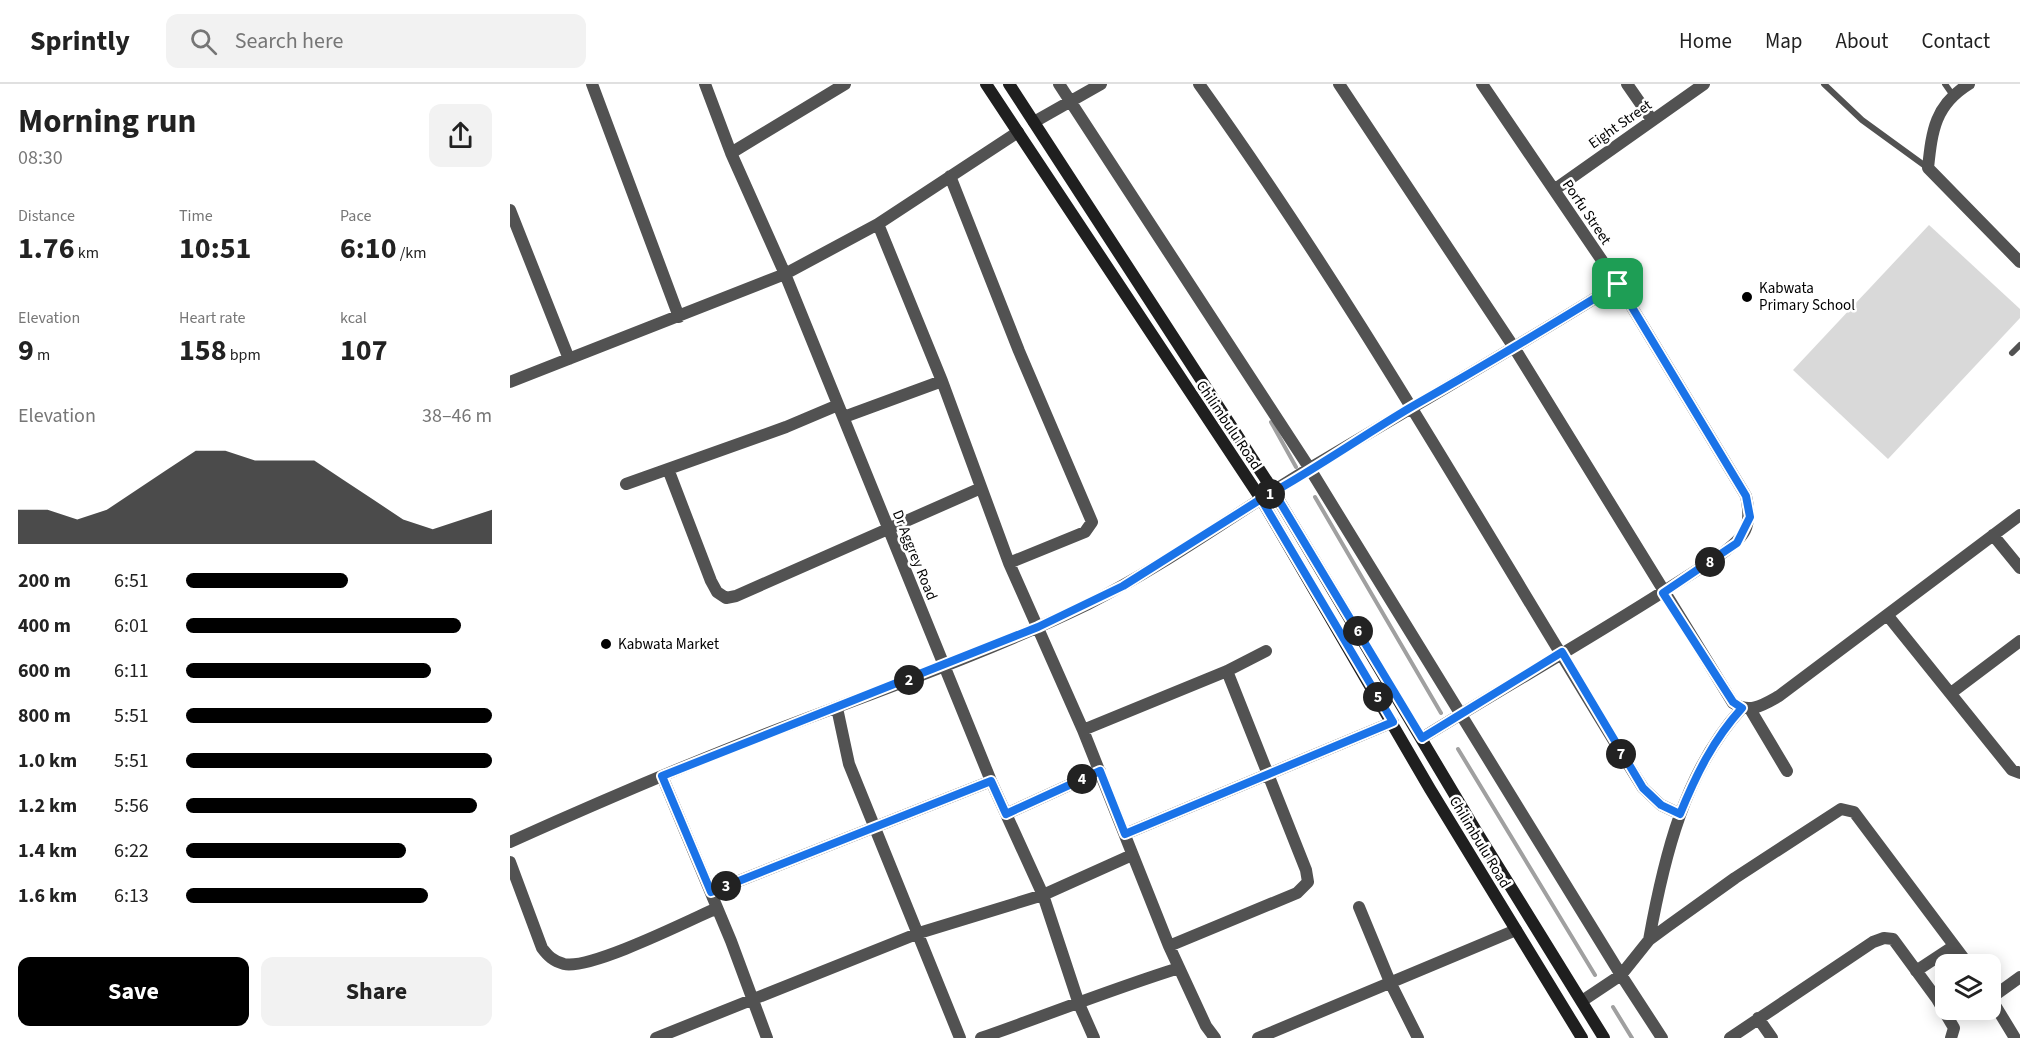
<!DOCTYPE html>
<meta charset="utf-8">
<style>
body{margin:0;font-family:"Source Sans 3",sans-serif;background:#f2f2f2;color:#222;height:100vh;display:flex;flex-direction:column;font-size:22px;white-space:nowrap}
*{box-sizing:border-box;margin:0}
p{font-size:20px;color:#767676}
.icon{flex:none;width:33px;height:33px;fill:none;stroke:currentColor;stroke-width:2;stroke-linecap:round;stroke-linejoin:round}
.map{position:relative;flex:1;overflow:hidden}
.side{display:flex;flex-direction:column;background:#fff;width:510px}
.side>*{flex:none}
.buttons{position:absolute;left:1425px;top:870px;display:grid;gap:12px}
.buttons a{display:grid;place-items:center;width:66px;height:66px;border-radius:12px;background:#fff;box-shadow:0 3px 15px #0003;font-size:30px}
.pin{position:absolute;display:grid;place-items:center;width:51px;height:51px;color:#fff;margin:-26px;border-radius:12px;box-shadow:0 3px 9px #0006}
.km{position:absolute;width:30px;height:30px;margin:-15px;border-radius:50%;background:#222;color:#fff;font-size:16px;line-height:30px;text-align:center}
.round{display:grid;place-items:center;flex:none;width:63px;height:63px;border-radius:12px;background:#f2f2f2}
.headline{display:flex;align-items:center;justify-content:space-between;height:102px;padding:0 18px}
h1{font-size:33px;font-weight:700;line-height:45px}
.metrics{display:grid;grid-template-columns:repeat(3,1fr);gap:9px;height:102px;padding:6px 18px}
.metrics div{display:grid;align-content:center}
.metrics b{font-size:30px;font-weight:700}
.metrics small{font-size:16px;font-weight:400}
.metrics p{font-size:16px}
.chart{height:168px;padding:12px 18px}
.chart p{display:flex;justify-content:space-between}
.chart svg{width:100%;height:108px;margin-top:6px;fill:#000;opacity:.7}
.button{display:flex;gap:12px;margin-top:auto;padding:12px 18px}
.button a{flex:1;height:69px;border-radius:12px;background:#000;color:#fff;font-size:24px;font-weight:700;line-height:69px;text-align:center}
.button a+a{background:#f2f2f2;color:#222}
ul{padding:0 18px;list-style:none;font-size:20px}
li{display:grid;grid-template-columns:96px 72px 1fr;align-items:center;height:45px}
li i{height:15px;border-radius:8px;background:#000}
header{display:flex;align-items:center;gap:36px;box-sizing:border-box;height:84px;padding:0 30px;background:#fff;border-bottom:2px solid #e0e0e0}
header strong{font-size:28px}
nav{display:flex;gap:33px;margin-inline-start:auto;font-size:21px}
.search{width:420px;height:54px;background:#f2f2f2;display:flex;align-items:center;gap:15px;box-sizing:border-box;padding:0 21px;border-radius:12px;color:#767676;font-size:22px}
main{display:flex;flex:1;min-height:0}
.map>svg:first-child{display:block}
</style>
<header>
<strong>Sprintly</strong>
<div class="search"><svg class="icon" aria-label="search" viewBox="0 0 24 24"><circle cx="10" cy="10" r="6"/><path d="M15 15l6 6"/></svg>Search here</div>
<nav><a>Home</a><a>Map</a><a>About</a><a>Contact</a></nav>
</header>
<main>
<section class="side">
<div class="headline"><div><h1>Morning run</h1><p>08:30</p></div><a class="round"><svg class="icon" aria-label="share" viewBox="0 0 24 24"><path d="M12 15V3M7 8l5-5 5 5M5 13v7h14v-7"/></svg></a></div>
<div class="metrics">
<div><p>Distance</p><b>1.76<small> km</small></b></div>
<div><p>Time</p><b>10:51</b></div>
<div><p>Pace</p><b>6:10<small> /km</small></b></div>
</div>
<div class="metrics">
<div><p>Elevation</p><b>9<small> m</small></b></div>
<div><p>Heart rate</p><b>158<small> bpm</small></b></div>
<div><p>kcal</p><b>107</b></div>
</div>
<div class="chart"><p><span>Elevation</span>38–46 m</p>
<svg viewBox="0 0 160 44" preserveAspectRatio="none"><path d="M0 44V30L10 30L20 34L30 30L40 22L50 14L60 6L70 6L80 10L90 10L100 10L110 18L120 26L130 34L140 38L150 34L160 30V44z"/></svg>
</div>
<ul>
<li><b>200 m</b>6:51<i style="width:53%"></i></li>
<li><b>400 m</b>6:01<i style="width:90%"></i></li>
<li><b>600 m</b>6:11<i style="width:80%"></i></li>
<li><b>800 m</b>5:51<i style="width:100%"></i></li>
<li><b>1.0 km</b>5:51<i style="width:100%"></i></li>
<li><b>1.2 km</b>5:56<i style="width:95%"></i></li>
<li><b>1.4 km</b>6:22<i style="width:72%"></i></li>
<li><b>1.6 km</b>6:13<i style="width:79%"></i></li>
</ul>
<div class="button"><a>Save</a><a>Share</a></div>
</section>
<div class="map">
<svg width="1510" height="954" viewBox="0 0 1510 954">
<rect width="100%" height="100%" fill="#fff"/>
<path fill="#d9d9d9" d="M1419 141 1510 225V234L1378 375 1283 286Z"/>
<g fill="none" stroke-linecap="round" stroke-linejoin="round">
<path stroke="#a0a0a0" stroke-width="4" d="M761 338 786 383
M805 413 931 629
M948 665 1085 891
M1103 923 1122 954"/>
<path stroke="#525252" stroke-width="6" d="M1314 0 1352 36 1418 84
M1435 0 1442 10
M1502 269 1510 261"/>
<path stroke="#525252" stroke-width="12" d="M82 0 169 233
M195 0 221 69 275 190 481 697 533 811 569 920 584 954
M549 0 800 385 1111 891 1152 954
M689 0C851 226 986 468 1133 704L1151 721 1170 730
M829 0 1005 265 1223 619C1240 630 1253 621 1269 612L1510 431
M1117 0 1142 36
M1459 0C1425 21 1422 46 1418 84L1510 178
M524 38 591 0
M221 69 335 0
M440 92 509 267 582 438 575 448 499 479
M1044 106 1194 0
M0 126 59 275
M368 140 432 297 499 479 573 646 659 862 696 942 705 954
M0 298 275 190 368 140 508 48
M334 333 432 297
M158 385 201 497 207 508 216 514 226 512 471 404
M116 400 276 343 328 321
M1483 451 1510 484
M1378 532 1502 686 1510 689
M1441 609 1510 557
M327 624 339 680 450 954
M1240 625 1277 687
M573 646 717 587 756 567
M912 654C1011 593 1113 536 1210 471 1235 453 1243 443 1236 412L1108 200 972 0
M152 692 221 857 257 954
M496 730 590 687
M615 750 883 638
M0 758C89 718 180 679 271 644 374 605 479 568 578 520 656 481 727 428 802 383 904 322 1007 263 1108 200
M0 778 32 864C38 872 43 877 54 880 80 886 178 837 207 824
M201 808 481 697
M849 823 880 898 908 954
M1139 856C1154 773 1174 688 1232 624
M659 862 787 809 798 798 796 786 717 587
M1406 887 1444 862
M1480 913 1505 954
M1481 914 1510 893
M1072 917 1111 891 1139 856 1158 842 1225 794 1331 725 1344 728 1458 880
M1248 934 1262 954
M146 954 409 849 533 811 622 771
M471 954C537 931 602 905 669 884
M748 954 1006 846
M1220 954 1363 858 1374 854 1383 855 1427 915 1444 944 1441 954"/>
<path stroke="#1f1f1f" stroke-width="12" d="M476 0 751 415 920 705 1072 954
M499 0 764 408 968 750 1094 954"/>
</g>
<g fill="none" stroke-linecap="round" stroke-linejoin="round">
<g stroke="#fff" stroke-width="12">
<path id="route" d="M1108 200C1040 242 972 283 903 322 852 352 803 387 751 415L613 502 528 543 152 692 201 808 481 697 496 730 590 687 615 750 883 638 751 415 764 408 912 654 1052 568 1133 704 1151 721 1170 730C1186 691 1203 656 1232 624L1223 618 1153 509 1227 459 1240 433 1236 412 1108 200"/>
</g>
<use href="#route" stroke="#1a73e8" stroke-width="8"/>
</g>
<g fill="#000" stroke="#fff" stroke-width="2">
<circle cx="1237" cy="213" r="6"/>
<circle cx="96" cy="560" r="6"/>
</g>
<g text-anchor="middle" stroke-width="5" stroke-linejoin="round" paint-order="stroke">
<g font-size="15" fill="#000" stroke="#fff">
<text transform="translate(1110 40) rotate(-35)" y="5">Eight Street</text>
<text transform="translate(1077 128) rotate(56)" y="5">Porfu Street</text>
<text transform="translate(719 341) rotate(56)" y="5">Chilimbulu Road</text>
<text transform="translate(405 471) rotate(68)" y="5">Dr Aggrey Road</text>
<text transform="translate(970 758) rotate(59)" y="5">Chilimbulu Road</text>
</g>
<g font-size="15" fill="#000" stroke="#fff" text-anchor="start">
<text x="1249" y="209">Kabwata<tspan x="1249" dy="17">Primary School</tspan></text>
<text x="108" y="565">Kabwata Market</text>
</g>
</g>
</svg>
<div class="buttons">
<a><svg class="icon" aria-label="layers" viewBox="0 0 24 24"><path d="M12 4l9 5-9 5-9-5zM3 14l9 5 9-5"/></svg></a>
</div>
<div class="pin" style="left:1108px;top:200px;background:#1e9e55"><svg class="icon" aria-label="arrive" viewBox="0 0 24 24"><path d="M6 21V4h12l-3 4 3 4H6"/></svg></div>
<b class="km" style="left:760px;top:410px">1</b>
<b class="km" style="left:399px;top:596px">2</b>
<b class="km" style="left:216px;top:802px">3</b>
<b class="km" style="left:572px;top:695px">4</b>
<b class="km" style="left:868px;top:613px">5</b>
<b class="km" style="left:848px;top:547px">6</b>
<b class="km" style="left:1111px;top:670px">7</b>
<b class="km" style="left:1200px;top:478px">8</b>
</div>
</main>
